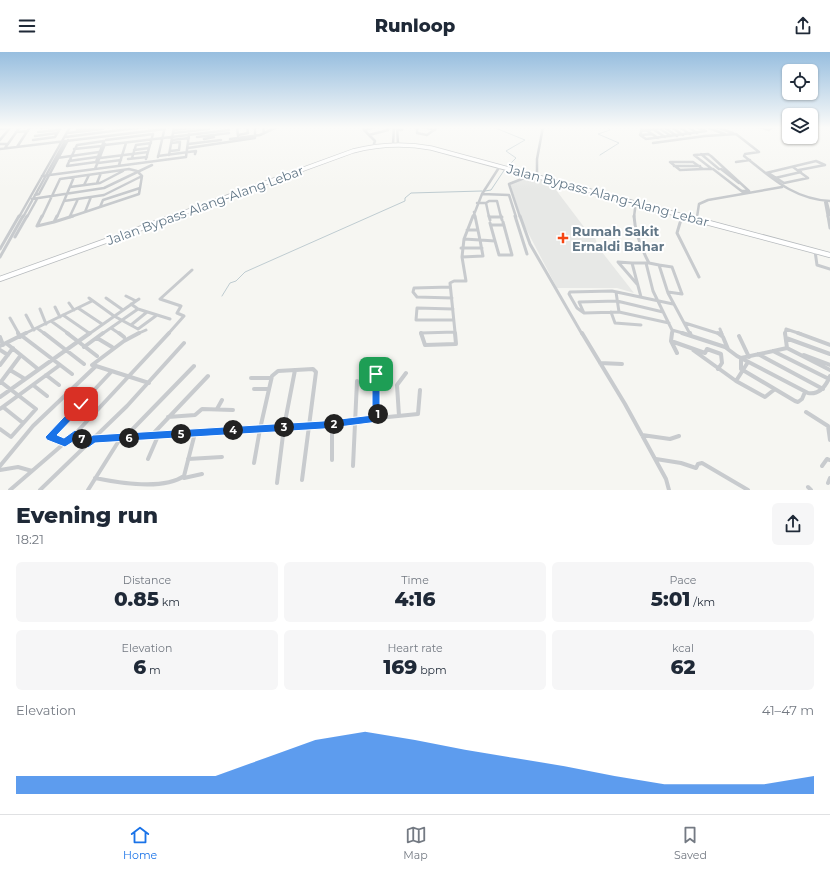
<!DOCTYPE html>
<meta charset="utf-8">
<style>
body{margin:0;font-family:Montserrat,sans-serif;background:#f6f6f7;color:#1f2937;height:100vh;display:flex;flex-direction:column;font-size:15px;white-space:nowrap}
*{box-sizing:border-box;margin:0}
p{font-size:13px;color:#747a83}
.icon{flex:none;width:22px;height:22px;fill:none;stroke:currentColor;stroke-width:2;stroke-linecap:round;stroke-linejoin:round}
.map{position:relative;height:438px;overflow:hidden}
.details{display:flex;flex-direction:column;background:#fff;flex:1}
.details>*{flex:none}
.buttons{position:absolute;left:782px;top:12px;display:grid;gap:8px}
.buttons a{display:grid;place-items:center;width:36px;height:36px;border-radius:6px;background:#fff;box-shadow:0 1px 3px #0004;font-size:20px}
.pin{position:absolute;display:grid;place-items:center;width:34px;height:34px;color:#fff;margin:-17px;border-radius:8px;box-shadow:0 2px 6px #0006}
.km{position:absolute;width:20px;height:20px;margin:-10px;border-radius:50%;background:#222;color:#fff;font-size:11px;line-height:20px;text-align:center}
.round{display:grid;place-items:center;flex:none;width:42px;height:42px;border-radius:6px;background:#f6f6f7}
.overview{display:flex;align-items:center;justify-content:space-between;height:68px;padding:0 16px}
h1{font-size:22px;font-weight:800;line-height:30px}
.metrics{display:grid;grid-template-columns:repeat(3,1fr);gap:6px;height:68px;padding:4px 16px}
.metrics div{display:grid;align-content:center;border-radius:6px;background:#f6f6f7;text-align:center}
.metrics b{font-size:20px;font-weight:800}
.metrics small{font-size:11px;font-weight:400}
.metrics p{font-size:11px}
.chart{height:112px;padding:8px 16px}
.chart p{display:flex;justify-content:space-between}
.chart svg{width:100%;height:72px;margin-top:4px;fill:#1a73e8;opacity:.7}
header{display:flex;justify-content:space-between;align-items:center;height:52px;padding:0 16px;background:#fff;font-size:18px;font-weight:800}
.dock{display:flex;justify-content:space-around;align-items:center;height:56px;border-top:1px solid #e0e1e3;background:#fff;font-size:11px;color:#747a83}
.dock a{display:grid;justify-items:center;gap:2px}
.dock .active{color:#1a73e8}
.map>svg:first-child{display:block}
</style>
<header><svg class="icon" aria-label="menu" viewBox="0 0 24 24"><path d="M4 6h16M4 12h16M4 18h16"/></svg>Runloop<svg class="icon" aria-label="share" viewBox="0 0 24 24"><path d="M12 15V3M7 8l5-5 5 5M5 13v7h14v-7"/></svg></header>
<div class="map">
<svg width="830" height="438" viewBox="0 0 830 438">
<rect width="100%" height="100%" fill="#f6f6f2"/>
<path fill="#e7e8e6" d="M533 124 559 131 556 138 584 175 592 176 598 195 634 241 617 236H557L523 171 510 131Z"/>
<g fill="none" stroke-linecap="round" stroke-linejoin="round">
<path stroke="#bfccd1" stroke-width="1" d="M493 75 525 88 506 99 516 106 509 113
M600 103 619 91 598 82 610 78 607 75
M485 139 491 138 505 117
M222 244 230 231 236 229 245 220 405 149V146L411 141 482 139"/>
<g stroke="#b7bbbe" stroke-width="5">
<path id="highway-far1" d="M172 165 353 99C380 92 404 91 431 96L687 165"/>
</g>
<g stroke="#b7bbbe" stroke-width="6">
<path id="highway" d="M683 164 830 203
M0 227 175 164"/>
</g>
<path stroke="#c8cbce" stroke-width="2.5" d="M237 75 238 84
M263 75 264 81
M364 75V78L375 89 374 92
M397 75 398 92
M417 75V81L427 83 438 75
M424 75 435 78
M643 75 640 83 646 87 706 79 696 75
M671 75 683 83
M679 75 690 82
M688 75 697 81
M706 75 725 82
M716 75 733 81
M759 75 769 78 772 75
M41 76 47 75
M659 76 671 84
M665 76 677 84
M0 77 10 76
M653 77 665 85
M77 78 96 75
M174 78 198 75
M365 78 375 75
M398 78H402V75
M646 78 658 86
M641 79 668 75
M16 80 28 79
M38 80 59 78
M67 81 103 77
M173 81 209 77
M238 83 248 81 247 75
M369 83 388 78V75
M640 83 652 82
M35 84 57 81
M65 85 144 75
M197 85 229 81
M204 87 214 85
M230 87 260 83 277 75
M0 88 10 76
M33 88 55 85 61 75
M106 88 153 82 146 107
M172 88 189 86
M104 89 96 110 67 114 77 93Z
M653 91 705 84 736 82 759 100 745 102 744 104C772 126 793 147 830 149
M0 92H8
M188 92 221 88
M393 92 394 75
M105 93 229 78
M17 95 30 75
M5 96 20 75
M188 96 255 86V75
M0 97 165 77
M74 97 102 94
M134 98 149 96
M170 99 179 98 180 90 171 91
M701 102 719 117
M169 103 174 75
M158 104 196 99 195 102
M158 105 165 75
M57 106 99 100
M100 106 148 100
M132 106 136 93 151 91
M128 107 147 105
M69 109 97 105
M670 110H693L703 117 680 118Z
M736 110 750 108
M98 111 121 108
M119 113 126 91
M674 114H700
M95 117 105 92
M703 117H713L744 141
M712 117 694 103 708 102 711 104 749 139H742
M721 117 739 131
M766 121 816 109 825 113 799 118
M537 122V107L543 75
M770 122 784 131 808 126 793 115
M42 124 186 105 189 82
M775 126 801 120
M97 131 101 121
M84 133 89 123
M70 135 100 131 123 119
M482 142 509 143 516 165
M35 143 39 142 68 88
M32 147 104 136 152 113
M64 149 74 125
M825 149 828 165
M477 151H486L489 165
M486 151 489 149H497L501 165
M827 151 830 163
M100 155 103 148 140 136
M85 160 91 145
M474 160 475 165
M70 164 78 147
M19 165 70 75
M23 165 65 89
M27 165 37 147
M42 165 60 127 129 117 137 119 142 124
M57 165 64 149 104 143 142 124 139 142 70 165
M473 165 482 142 500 114
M520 165 509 132 532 123
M634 165 636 149
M682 165V163
M697 165 699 152 708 148 782 135"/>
<path stroke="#c8cbce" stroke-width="3" d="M57 164 54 170 73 164
M475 164 480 188 495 189 490 171
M489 164 490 168
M501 164 502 168
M515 164 527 202
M520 164 530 192 582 282
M634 164C635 181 641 196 649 211L659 213 668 241 690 282
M682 164 677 181 699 225
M828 164 830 176
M490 165H502
M491 173H504
M37 174 42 164
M37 174 54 170
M467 178H478
M15 185 27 164
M464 187 480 188 483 204 462 205Z
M464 187 473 164
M495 189 499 203H512L503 170
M461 196H482
M0 197 19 164
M815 199 817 213 830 217
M0 205 23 164
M632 211 618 210 637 232
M646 211 653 239 672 278 686 282
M659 213 672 215 682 242 668 240
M450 235 414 236 413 240 417 245 452 246
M616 240 619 260
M126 244 136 249 139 247
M641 245 632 211H647
M89 246 114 264 138 277 157 263
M106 246 123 258
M69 251 74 258
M131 252 138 257 170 267
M55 255 60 265
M78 256 102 272
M40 257 46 272
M453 257 417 256 416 268H454
M611 260 615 271 641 273
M663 260 617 249 579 250 584 261 619 260 669 271
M584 261 577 256 569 242 570 240 612 239 673 252
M26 263 34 278
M63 263 89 281
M10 266 19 282
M51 269 69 282
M685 271 720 282
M131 273 147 260
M37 276 45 282
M111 276 120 282
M720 277 722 282
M455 280V282
M455 280 450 231 454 229H466L462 205
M24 282 92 249
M89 282 136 249
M102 282 138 257
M137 282 146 278
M168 282 184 264 177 261 181 254 160 247 192 218
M421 282V281L455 280
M672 282V278
M785 282 786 277 801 282"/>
<path stroke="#c8cbce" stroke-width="4" d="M18 281 20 285
M44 281 84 312
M67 281 97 304
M119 281 124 285
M421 281 425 293 456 292 455 281
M582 281 625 352 666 427 669 438
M672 281 671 289 705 301 707 297 721 302 722 311 718 317
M682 281 725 295 737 304 808 341C820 343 826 334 830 324
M690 281 691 284
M718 281 723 285 728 297
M721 281 722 284
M785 281 787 296
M798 281 830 293
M22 284 72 322
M739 284 749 305
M0 285 3 293
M97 286 112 295
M786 286 830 302
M671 289 677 301
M6 291 38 317
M0 294 26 281
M84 295 103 281
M0 298 8 303
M693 298 736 329 748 310
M773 299 829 327
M758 302 823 337
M804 303 830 313
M600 311 622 312
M0 313 13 296
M96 314 92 313 124 289 139 281
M10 318 25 327
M46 323 59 333
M251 326H271
M736 329 765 345 775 337
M0 331 21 303
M33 333 47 344
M254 337H269
M805 340 802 347 798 350 795 349 741 317V306L787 296 830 318
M0 345 90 281
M3 355 23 371
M0 357 60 313
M217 357 222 348
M806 360 828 374 830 388
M399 364 397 333 406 321
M168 365 195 363 202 357 233 358
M378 366 418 362 420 338
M332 372V408
M0 377 11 385 36 357 1 330
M75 382 88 391
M642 383 670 387 679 384
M150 385 208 324
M93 387H123L260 377 272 324 278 319 313 317 316 320 309 374 284 375 277 431
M123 387 194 314
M65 390 50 385 112 319
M148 407 158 384
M188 407 222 405
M656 407 681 411 696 416 698 412 702 411 748 438
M254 411 260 377 284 375 295 318
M0 414 33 374 96 314 149 331
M353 414 357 329
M822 414 827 407 830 408
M0 418 18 415 32 419
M95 426C119 431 164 438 184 424L195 381
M184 426 202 422
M302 428 309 374 378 366 376 353V309
M828 431 830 426
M808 435 811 438
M10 438 75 382 169 281
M40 438 127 354 184 291
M88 438 120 387"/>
<use href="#highway-far1" stroke="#fff" stroke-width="3.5"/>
<use href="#highway" stroke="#fff" stroke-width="4.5"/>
</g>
<linearGradient id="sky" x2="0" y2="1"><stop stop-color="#97bedf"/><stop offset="0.55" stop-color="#fbfbf9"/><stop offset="1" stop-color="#fbfbf9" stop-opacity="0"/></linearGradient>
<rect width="830" height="137" fill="url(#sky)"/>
<path fill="#1a73e8" stroke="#fff" d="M376 319 380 322V353L383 366 381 369 378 370 323 377 95 391 88 396 76 388 65 395 47 388 45 385 78 350 81 348 84 350 85 352 84 355 57 383 64 386 75 378 88 386 93 383 323 369 373 363 372 353V322Z"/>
<path fill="#f54513" stroke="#fff" stroke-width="1.5" d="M561 180h4v4h4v4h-4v4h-4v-4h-4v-4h4z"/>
<g text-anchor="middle" stroke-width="4" stroke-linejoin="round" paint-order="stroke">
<g font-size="13" fill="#627787" stroke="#fff">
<text transform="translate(608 143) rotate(15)" y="5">Jalan Bypass Alang-Alang Lebar</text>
<text transform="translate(205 153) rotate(-20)" y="5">Jalan Bypass Alang-Alang Lebar</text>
</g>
<g font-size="13" font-weight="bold" fill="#627787" stroke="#fff" text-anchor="start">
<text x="572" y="184">Rumah Sakit<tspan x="572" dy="15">Ernaldi Bahar</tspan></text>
</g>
</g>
</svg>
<div class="buttons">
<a><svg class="icon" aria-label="locate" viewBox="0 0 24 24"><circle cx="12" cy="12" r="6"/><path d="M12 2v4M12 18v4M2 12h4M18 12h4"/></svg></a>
<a><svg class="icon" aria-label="layers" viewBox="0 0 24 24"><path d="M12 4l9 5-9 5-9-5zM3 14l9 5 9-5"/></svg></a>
</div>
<div class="pin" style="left:376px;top:322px;background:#1e9e55"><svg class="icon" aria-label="arrive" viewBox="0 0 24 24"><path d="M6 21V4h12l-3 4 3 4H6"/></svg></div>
<div class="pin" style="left:81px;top:352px;background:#d93025"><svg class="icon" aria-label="check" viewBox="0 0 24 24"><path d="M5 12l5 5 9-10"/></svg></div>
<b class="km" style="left:378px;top:362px">1</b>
<b class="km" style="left:334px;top:372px">2</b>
<b class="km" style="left:284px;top:375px">3</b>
<b class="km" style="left:233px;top:378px">4</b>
<b class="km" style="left:181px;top:382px">5</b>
<b class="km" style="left:129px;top:386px">6</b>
<b class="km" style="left:82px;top:387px">7</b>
</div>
<section class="details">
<div class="overview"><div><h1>Evening run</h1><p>18:21</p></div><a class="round"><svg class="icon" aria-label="share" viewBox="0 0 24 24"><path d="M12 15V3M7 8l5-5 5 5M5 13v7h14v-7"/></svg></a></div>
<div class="metrics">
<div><p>Distance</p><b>0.85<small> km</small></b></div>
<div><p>Time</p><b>4:16</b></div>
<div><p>Pace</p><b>5:01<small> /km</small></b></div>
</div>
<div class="metrics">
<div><p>Elevation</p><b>6<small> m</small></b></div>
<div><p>Heart rate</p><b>169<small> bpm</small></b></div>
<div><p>kcal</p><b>62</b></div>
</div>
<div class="chart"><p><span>Elevation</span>41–47 m</p>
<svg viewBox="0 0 160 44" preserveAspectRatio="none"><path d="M0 44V33L10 33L20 33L30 33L40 33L50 22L60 11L70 6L80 11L90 17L100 22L110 27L120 33L130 38L140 38L150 38L160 33V44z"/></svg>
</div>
</section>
<nav class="dock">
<a class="active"><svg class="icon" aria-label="home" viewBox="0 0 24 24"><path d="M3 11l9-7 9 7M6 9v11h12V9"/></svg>Home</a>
<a><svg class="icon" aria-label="map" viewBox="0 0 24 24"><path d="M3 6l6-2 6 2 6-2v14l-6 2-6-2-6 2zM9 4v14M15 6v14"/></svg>Map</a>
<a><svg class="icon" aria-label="saved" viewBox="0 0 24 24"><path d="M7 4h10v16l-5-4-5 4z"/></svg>Saved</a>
</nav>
